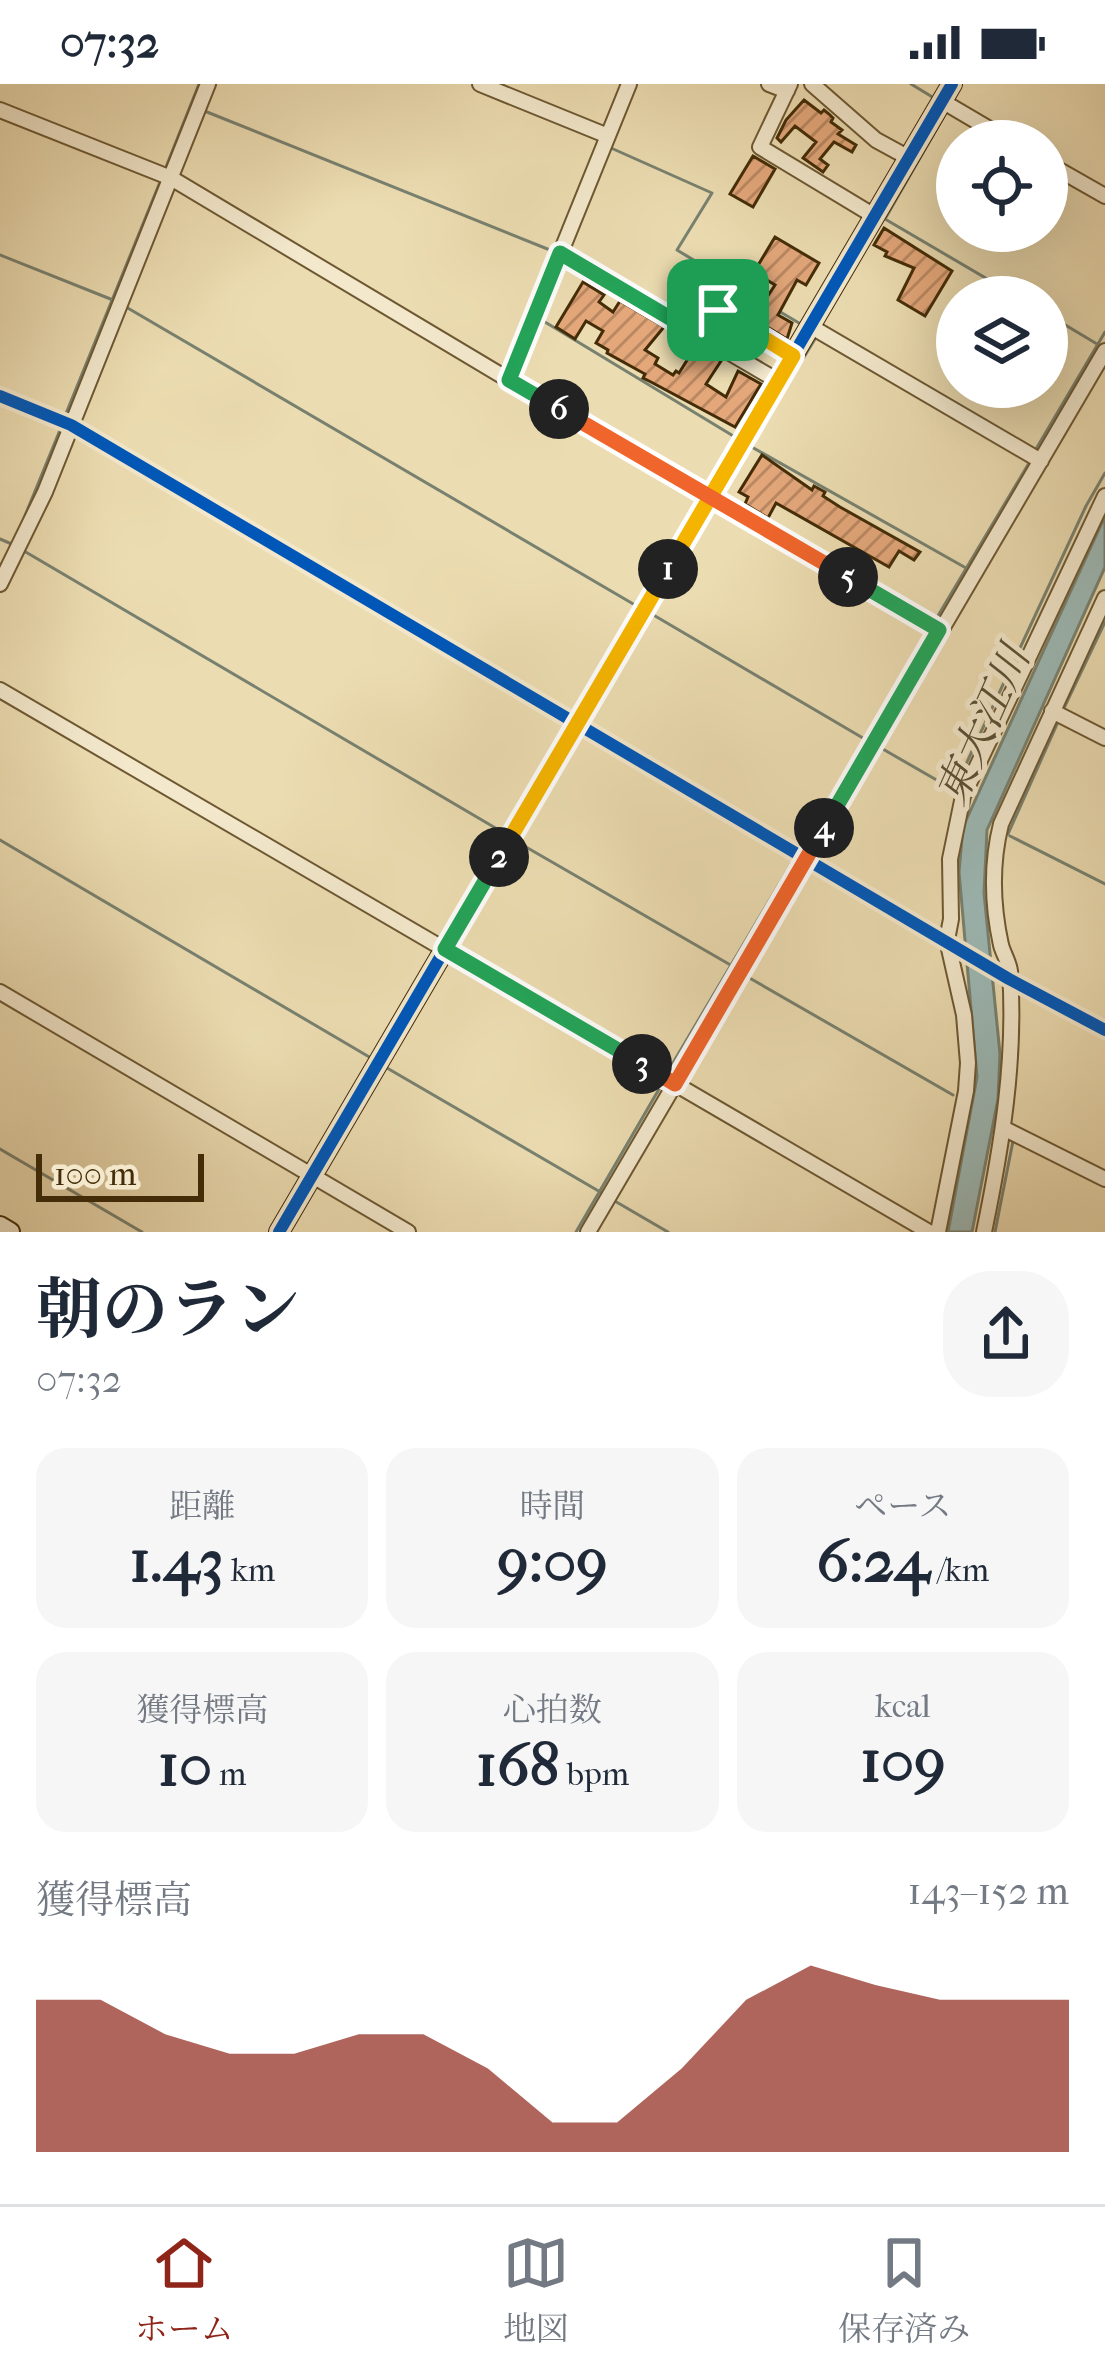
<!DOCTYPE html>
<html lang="ja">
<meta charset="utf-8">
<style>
body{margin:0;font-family:"IM FELL French Canon","Noto Serif JP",serif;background:#f6f6f7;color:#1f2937;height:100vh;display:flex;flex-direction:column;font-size:45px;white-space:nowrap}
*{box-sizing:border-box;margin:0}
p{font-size:39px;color:#747a83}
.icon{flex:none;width:66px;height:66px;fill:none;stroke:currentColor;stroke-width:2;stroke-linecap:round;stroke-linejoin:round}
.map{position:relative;height:1148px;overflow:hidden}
.sheet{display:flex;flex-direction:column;background:#fff;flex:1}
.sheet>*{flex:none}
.fabs{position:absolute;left:936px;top:36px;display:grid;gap:24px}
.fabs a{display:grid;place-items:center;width:132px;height:132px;border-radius:50%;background:#fff;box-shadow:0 12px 48px #0002;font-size:60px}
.scale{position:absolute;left:36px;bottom:30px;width:168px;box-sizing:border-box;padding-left:12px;border:6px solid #432c07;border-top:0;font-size:33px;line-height:42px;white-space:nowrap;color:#432c07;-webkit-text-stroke:9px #f3e8cc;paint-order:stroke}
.pin{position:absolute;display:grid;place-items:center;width:102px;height:102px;color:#fff;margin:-51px;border-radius:24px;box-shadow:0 6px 18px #0006}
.km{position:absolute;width:60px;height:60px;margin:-30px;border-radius:50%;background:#222;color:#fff;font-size:33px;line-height:60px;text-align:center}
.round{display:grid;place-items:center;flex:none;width:126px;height:126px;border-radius:48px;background:#f6f6f7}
.headline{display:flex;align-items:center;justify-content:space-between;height:204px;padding:0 36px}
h1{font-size:66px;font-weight:700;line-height:90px}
.metrics{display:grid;grid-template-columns:repeat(3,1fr);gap:18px;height:204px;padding:12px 36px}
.metrics div{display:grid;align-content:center;border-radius:30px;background:#f6f6f7;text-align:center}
.metrics b{font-size:60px;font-weight:700}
.metrics small{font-size:33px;font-weight:400}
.metrics p{font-size:33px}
.chart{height:336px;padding:24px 36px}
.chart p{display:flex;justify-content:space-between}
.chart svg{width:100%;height:216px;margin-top:12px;fill:#8f2418;opacity:.7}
.status{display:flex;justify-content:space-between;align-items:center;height:84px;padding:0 60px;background:#fff;direction:ltr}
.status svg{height:33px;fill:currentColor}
.tab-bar{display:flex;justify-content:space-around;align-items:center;height:168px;border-top:3px solid #e0e1e3;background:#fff;font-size:33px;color:#747a83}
.tab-bar a{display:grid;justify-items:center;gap:6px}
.tab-bar .selected{color:#8f2418}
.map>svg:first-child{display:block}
</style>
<div class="status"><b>07:32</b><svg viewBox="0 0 49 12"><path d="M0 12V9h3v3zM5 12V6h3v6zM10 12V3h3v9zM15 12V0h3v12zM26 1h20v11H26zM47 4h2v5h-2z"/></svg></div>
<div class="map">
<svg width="1105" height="1148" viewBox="0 0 1105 1148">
<defs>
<pattern id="building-hatch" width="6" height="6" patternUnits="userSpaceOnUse" patternTransform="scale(3)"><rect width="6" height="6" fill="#e3a77a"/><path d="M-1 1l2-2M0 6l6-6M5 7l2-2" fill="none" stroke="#ba8862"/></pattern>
</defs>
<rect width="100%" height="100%" fill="#ecdcb1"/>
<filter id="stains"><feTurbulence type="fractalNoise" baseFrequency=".00167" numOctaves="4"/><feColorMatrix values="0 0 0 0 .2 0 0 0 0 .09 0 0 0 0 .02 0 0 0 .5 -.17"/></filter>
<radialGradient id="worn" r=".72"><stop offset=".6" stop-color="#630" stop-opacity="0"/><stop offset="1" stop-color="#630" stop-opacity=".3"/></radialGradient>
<path fill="#9cb9b6" stroke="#788170" stroke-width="3" d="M1105 432V483L987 746 984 809 1000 970 998 1015 972 1148H948L977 993 959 788 963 743Z"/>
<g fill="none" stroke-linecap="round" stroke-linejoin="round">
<path stroke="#788170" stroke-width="3" d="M911 0 934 14
M202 26 555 168
M944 32 885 135 1018 213
M611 64 712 109 677 166 763 218
M164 88 199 0
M0 171 113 216
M556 199 564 180
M126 223 635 521
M777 226 799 239
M1047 230 1097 260
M540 235 735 353
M815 255 750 362 966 484
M65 332 160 98
M1036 365 1105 248
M20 444 60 346
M0 455 14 461
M24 467 504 749
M0 483 5 474
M650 529 868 657
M936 535 1029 379
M1063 626 1105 538
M881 664 954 706 1086 422 1105 389
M1008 750 1058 638
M1010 752 1105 800
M0 756 371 974
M519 759 734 883
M800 764 928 548
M746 892 953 1011
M387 984 602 1109
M667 989 794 775
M0 1065 142 1148
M613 1116 668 1148
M576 1148 662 1000
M995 1148 1013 1057"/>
</g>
<path fill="url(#building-hatch)" stroke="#432c07" stroke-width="3" d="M804 16 821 29 824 26 829 30 833 34 831 38 842 46 838 50 856 61 852 68 834 58 820 75 828 81 823 88 803 74 816 58 795 42 781 58 777 54 786 36Z
M753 72 775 85 753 123 730 110Z
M884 144 952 187 925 232 898 216 914 184 885 172 887 168 874 161Z
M775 153 819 179 806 201 797 196 778 231 792 239 787 255 708 207 715 196H721L762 221 775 201 754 188Z
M583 198 604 211 599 218 613 228 620 217 664 243 645 266 658 274 655 280 673 291 676 287 679 289 696 262 721 277 706 300 726 313 738 287 761 300 735 343 651 298 643 294 645 290 607 269 608 266 596 259 603 247 586 237 575 255 556 243Z
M762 371 812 406 814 402 825 408 823 412 840 423 920 468 914 476 899 467 889 483 776 419 768 434 745 420 748 413 739 408Z"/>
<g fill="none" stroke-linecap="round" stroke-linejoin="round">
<g stroke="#6d5832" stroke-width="18">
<path id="street" d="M480 0 608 52
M769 0 787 7
M790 0 760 63 876 133
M812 0 876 56 909 74
M942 17 1010 57
M0 26 171 94 509 296 939 546
M1047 79 1105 112
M560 169 778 297
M810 242 1041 377
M702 253 718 227 793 271
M509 296 629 0
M0 312 71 341 1009 895 1105 946
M0 500 45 408 208 0
M0 606 929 1148
M1052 627 1105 654
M0 908 408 1148
M1003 1044 1105 1095
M588 1148 1105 267
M938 1148 966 1007 968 979 964 931 947 856 951 835 950 775 963 712 1105 412
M984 1148C1002 1061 1016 975 1010 887 1009 878 1003 869 1001 861 992 820 991 780 1001 740L1105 514"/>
</g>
<g stroke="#432c07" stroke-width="22">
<path id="secondary" d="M0 1142 10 1148
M279 1148 952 0"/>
</g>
<use href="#street" stroke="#f3e8cc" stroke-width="14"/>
<use href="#secondary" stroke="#f3e8cc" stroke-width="18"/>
<g stroke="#f3e8cc" stroke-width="20">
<path id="cycleway" d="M0 312 71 341 1009 895 1105 946
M279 1148 952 0"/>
</g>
<use href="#cycleway" stroke="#0057b8" stroke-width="12"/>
</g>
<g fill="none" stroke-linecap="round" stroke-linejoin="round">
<g stroke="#fff" stroke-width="24">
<path id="split-1" d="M668 485 793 272 718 226"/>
</g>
<g stroke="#fff" stroke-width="24">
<path id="split-2" d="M499 773 668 485"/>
</g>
<g stroke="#fff" stroke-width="24">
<path id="split-3" d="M499 773 445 865 642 980"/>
</g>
<g stroke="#fff" stroke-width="24">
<path id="split-4" d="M642 980 675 1000 824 744"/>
</g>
<g stroke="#fff" stroke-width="24">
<path id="split-5" d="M824 744 939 546 848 493"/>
</g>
<g stroke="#fff" stroke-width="24">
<path id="split-6" d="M559 325 848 493"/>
</g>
<g stroke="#fff" stroke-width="24">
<path id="split-7" d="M559 325 509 296 560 169 702 253 718 226"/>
</g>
<use href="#split-1" stroke="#f5b400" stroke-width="15"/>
<use href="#split-2" stroke="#f5b400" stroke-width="15"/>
<use href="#split-3" stroke="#22a559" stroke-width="15"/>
<use href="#split-4" stroke="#f0652b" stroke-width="15"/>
<use href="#split-5" stroke="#22a559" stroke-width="15"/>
<use href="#split-6" stroke="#f0652b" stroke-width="15"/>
<use href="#split-7" stroke="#22a559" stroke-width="15"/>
</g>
<g text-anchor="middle" stroke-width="10" stroke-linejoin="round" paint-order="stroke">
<g font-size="42" font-style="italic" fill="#594f33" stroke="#f3e8cc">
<text transform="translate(982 641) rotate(-66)" y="15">東大江川</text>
</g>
</g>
<rect width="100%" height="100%" filter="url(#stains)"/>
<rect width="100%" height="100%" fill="url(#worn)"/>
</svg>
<div class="fabs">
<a><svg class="icon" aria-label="locate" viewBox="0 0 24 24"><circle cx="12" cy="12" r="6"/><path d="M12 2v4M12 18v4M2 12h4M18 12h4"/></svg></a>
<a><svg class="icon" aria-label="layers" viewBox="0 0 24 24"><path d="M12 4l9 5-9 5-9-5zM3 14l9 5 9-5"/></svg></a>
</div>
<div class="scale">100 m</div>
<div class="pin" style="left:718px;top:226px;background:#1e9e55"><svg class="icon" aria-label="arrive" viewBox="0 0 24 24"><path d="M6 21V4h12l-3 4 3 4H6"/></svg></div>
<b class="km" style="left:668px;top:485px">1</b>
<b class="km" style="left:499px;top:773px">2</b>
<b class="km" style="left:642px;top:980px">3</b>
<b class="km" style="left:824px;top:744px">4</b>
<b class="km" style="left:848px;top:493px">5</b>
<b class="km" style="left:559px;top:325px">6</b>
</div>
<section class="sheet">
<div class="headline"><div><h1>朝のラン</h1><p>07:32</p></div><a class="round"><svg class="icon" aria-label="share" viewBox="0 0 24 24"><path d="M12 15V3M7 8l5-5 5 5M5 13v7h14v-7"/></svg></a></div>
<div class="metrics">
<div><p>距離</p><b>1.43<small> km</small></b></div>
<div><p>時間</p><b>9:09</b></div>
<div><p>ペース</p><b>6:24<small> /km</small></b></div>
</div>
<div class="metrics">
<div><p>獲得標高</p><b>10<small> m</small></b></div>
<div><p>心拍数</p><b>168<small> bpm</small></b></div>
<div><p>kcal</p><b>109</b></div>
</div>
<div class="chart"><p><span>獲得標高</span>143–152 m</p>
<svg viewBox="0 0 160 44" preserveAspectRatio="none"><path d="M0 44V13L10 13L20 20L30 24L40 24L50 20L60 20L70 27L80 38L90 38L100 27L110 13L120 6L130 10L140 13L150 13L160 13V44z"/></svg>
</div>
</section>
<nav class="tab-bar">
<a class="selected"><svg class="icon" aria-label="home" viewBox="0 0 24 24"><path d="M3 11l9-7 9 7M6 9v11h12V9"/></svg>ホーム</a>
<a><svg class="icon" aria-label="map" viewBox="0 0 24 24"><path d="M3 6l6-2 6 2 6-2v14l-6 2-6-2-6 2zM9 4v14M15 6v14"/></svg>地図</a>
<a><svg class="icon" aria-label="saved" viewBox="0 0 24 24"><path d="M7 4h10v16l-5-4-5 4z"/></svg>保存済み</a>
</nav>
